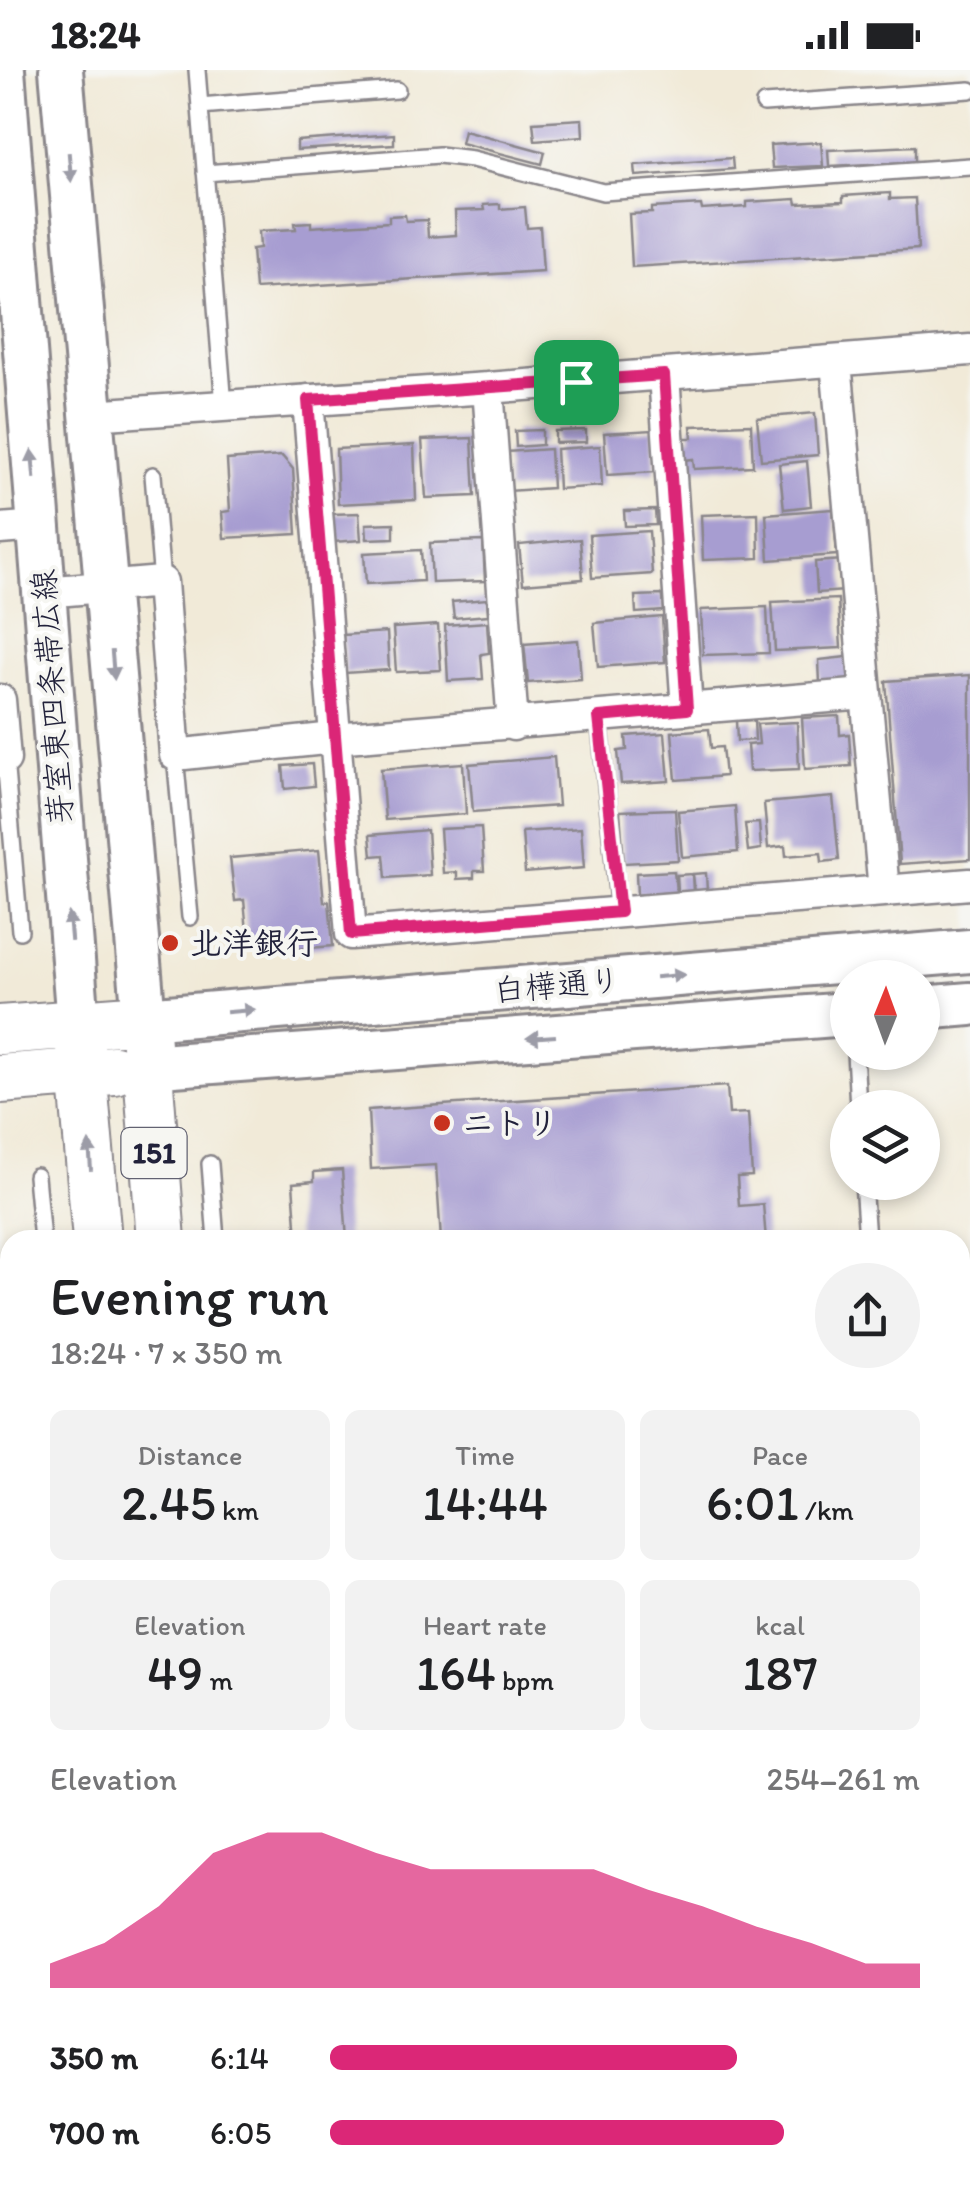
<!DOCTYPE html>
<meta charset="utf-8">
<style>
body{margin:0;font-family:Itim,"Klee One",sans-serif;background:#f2f2f2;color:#202124;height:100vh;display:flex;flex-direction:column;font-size:38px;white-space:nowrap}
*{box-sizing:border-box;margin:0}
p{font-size:32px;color:#757577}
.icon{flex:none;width:55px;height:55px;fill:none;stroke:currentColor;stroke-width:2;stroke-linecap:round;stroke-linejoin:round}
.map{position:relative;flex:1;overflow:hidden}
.details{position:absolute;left:0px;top:1160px;width:970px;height:962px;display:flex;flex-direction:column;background:#fff;border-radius:30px 30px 0 0;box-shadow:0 5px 15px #0003}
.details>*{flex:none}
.needle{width:65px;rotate:1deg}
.controls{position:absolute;left:830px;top:890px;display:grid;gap:20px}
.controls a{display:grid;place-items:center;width:110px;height:110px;border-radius:50%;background:#fff;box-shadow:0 5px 15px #0003;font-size:50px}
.pin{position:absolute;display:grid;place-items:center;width:85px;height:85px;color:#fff;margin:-42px;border-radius:20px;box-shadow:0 5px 15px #0006}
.round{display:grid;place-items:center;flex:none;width:105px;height:105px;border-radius:52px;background:#f2f2f2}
.summary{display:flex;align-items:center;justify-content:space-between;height:170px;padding:0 50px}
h1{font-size:55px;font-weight:600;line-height:75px}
.figures{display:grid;grid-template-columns:repeat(3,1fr);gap:15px;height:170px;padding:10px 50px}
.figures div{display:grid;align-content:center;border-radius:15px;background:#f2f2f2;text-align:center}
.figures b{font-size:50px;font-weight:600}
.figures small{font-size:28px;font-weight:400}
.figures p{font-size:28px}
.chart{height:280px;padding:20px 50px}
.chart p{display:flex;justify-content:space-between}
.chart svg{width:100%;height:180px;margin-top:10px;fill:#db2777;opacity:.7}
ul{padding:0 50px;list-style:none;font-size:32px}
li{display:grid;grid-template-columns:160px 120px 1fr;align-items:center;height:75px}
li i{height:25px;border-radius:12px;background:#db2777}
.status{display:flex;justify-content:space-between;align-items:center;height:70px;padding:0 50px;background:#fff;direction:ltr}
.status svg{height:28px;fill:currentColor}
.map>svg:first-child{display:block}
</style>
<div class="status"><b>18:24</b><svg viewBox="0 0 49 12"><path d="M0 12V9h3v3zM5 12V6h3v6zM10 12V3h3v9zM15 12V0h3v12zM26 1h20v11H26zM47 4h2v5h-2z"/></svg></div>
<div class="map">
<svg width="970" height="2121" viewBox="0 0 970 2121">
<rect width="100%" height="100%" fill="#f6f6f2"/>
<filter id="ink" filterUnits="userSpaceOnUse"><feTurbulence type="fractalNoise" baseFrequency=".01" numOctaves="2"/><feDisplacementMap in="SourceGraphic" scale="20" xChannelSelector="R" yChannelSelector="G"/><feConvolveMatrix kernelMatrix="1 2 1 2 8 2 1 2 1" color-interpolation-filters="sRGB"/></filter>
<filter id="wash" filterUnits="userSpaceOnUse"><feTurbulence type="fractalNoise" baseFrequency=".0048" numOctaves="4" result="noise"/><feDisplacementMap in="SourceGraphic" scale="40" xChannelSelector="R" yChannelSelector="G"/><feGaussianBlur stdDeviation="2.25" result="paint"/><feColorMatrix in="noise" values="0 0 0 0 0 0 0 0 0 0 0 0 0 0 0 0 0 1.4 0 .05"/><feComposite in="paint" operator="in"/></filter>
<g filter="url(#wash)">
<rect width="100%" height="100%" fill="#f1ead8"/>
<path fill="#a9d17c" stroke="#667a5c" stroke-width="2.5" d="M960 1515H970V1725L961 1719 960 1706Z"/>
<g id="blocks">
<path fill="#a79dd1" d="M582 49 583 66 535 70 533 52Z
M464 60 545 82 542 94 461 73Z
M394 64V74L297 80V71Z
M821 72 823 96 772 98 770 75Z
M915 76V92L829 96 828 80Z
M732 88 733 99 636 106 635 95Z
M890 123V129L915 128 918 179 632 197 629 144 652 143V138L701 135 702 140 747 137V132L796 129 797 134 843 132V126Z
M500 134V139L525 137 527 158 540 157 543 201 255 219 252 179 260 178 259 161 296 159 295 153 311 152V157L389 152V146L405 145 406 151 427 150 428 167 456 165 455 141 484 140 483 135Z
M815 343 818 385 761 390 757 348Z
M751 354 753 396 694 399 693 389 684 390 683 368H692L691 356Z
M542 360V375L516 377 515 361Z
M586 360V372L555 373V361Z
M653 360 655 402 607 405 604 363Z
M472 368 475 426 426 428 422 370Z
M414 375 416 430 338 434 336 379Z
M600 376 602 416 558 419 556 379Z
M550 379 552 418 508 421 506 382Z
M282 386 293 399 297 464 224 468 222 442 230 441 227 390Z
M807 391 811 436 784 439 779 394Z
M833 439 837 485 769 490 766 444Z
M655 440 656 455 625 456 624 441Z
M359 443 361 470 333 472 332 444Z
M758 443 759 488 703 490 701 445Z
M394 453V468L367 469 366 454Z
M649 461 652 504 592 508 589 465Z
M580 469 583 509 523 514 519 475Z
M483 471 485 511 432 513 430 473Z
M421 480 423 511 366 514 364 483Z
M843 490 845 521 817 523 815 492Z
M663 525 664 541 636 543 635 526Z
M487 529 488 545 454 548 452 532Z
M838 529 841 578 775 581 772 532Z
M767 537 769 583 703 585 701 540Z
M662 547 665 592 598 597 594 553Z
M487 552 489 583 481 584 483 609 448 611 445 555Z
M438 555 441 600 396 602 393 558Z
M387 562 389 600 345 603 343 565Z
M578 570 581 609 528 613 524 574Z
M847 587 849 612 820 614 819 590Z
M970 605V789L900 794 886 611Z
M839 646 840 665 849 664 851 696 805 699 802 648Z
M754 650 755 670 737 671 736 651Z
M797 652 799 699 749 701 747 675 759 674 757 654Z
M709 659 711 678 722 677 725 706 676 710 672 662Z
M665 663 669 711 621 714 618 681 627 680 626 666Z
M554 687 558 736 473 742 469 694Z
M463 693 466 744 385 750 381 699Z
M312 694 314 716 285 719 283 696Z
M833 727 839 790 822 792 821 783 786 786 785 776 768 778 764 733Z
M735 736 738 782 682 787 678 741Z
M675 739 678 790 624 793 620 741Z
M759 753 761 779 748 781 745 754Z
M481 757 484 801H474V808L457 809V802L443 803 440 759Z
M581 758 584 798 525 803 522 762Z
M427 760 430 805 386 808 384 785 372 786 370 765Z
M319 780 324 832 329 831 333 876 286 880 285 868 248 872 244 830 235 831 230 788Z
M674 801 676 822 637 825 636 803Z
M706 803 707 822 695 823 693 804Z
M692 804 693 822H678L677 805Z
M727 1016 729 1044 748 1043 752 1106 737 1107 739 1136 763 1134 766 1170H441L436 1095 371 1099 368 1040Z
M342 1100 347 1170H297L293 1113 314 1111V1102Z
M970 1298V1467L960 1468V1301Z
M0 1330H10V1383L0 1384Z
M10 1472V1512L0 1513V1473Z
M0 1538H10V1577L0 1578Z
M2 1611H10V1624H3Z
M0 1628H8L10 1685 0 1686Z
M10 1778V1847L0 1848V1779Z
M970 1781V1822H960V1782Z
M10 1886V1945L0 1946V1887Z
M0 1960H10V1999H0Z
M960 2070H970V2113L960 2114Z
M381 2112H472V2121H381Z
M547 2112H609L610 2121H548Z
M624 2112H682V2121H625Z
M692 2112H749L750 2121H693Z
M822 2112H875L876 2121H822Z
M899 2112H947V2115L899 2119Z"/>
</g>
</g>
<g filter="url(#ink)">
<use href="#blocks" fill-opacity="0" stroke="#8a868a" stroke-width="2.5"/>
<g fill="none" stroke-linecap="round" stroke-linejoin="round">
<g stroke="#8a868a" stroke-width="20">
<path id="lane" d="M197 0 224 336
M764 34 970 20
M200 36 397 20
M205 103 439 85 472 89 603 122 970 96
M153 405 162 512
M599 647 619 842
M175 685 190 847
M5 689 20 861
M855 982 858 1038
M210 1094 216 1170
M36 1106 42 1170
M863 1112 867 1170
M0 2111 10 2110
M34 2112 35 2121
M121 2112 122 2121
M287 2112 288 2121"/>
</g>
<g stroke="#8a868a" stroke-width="35">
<path id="street" d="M836 292 884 821
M664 305 687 639
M488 318 513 655
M308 330 351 864 970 814
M91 345 488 318 970 280
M0 459 39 456
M44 522 162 512 175 685 334 668 866 624
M0 630 5 689
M960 1230 970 1229
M960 1493 970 1492
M0 1744H10
M960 1757H970
M960 2039 970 2038
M522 2112 523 2121"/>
</g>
<g stroke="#8a868a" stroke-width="48">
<path id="secondary" d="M3 0 78 954
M61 0 144 949 970 881
M922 938 970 934
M147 997 848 944"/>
</g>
<g stroke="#8a868a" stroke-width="52">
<path id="primary" d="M78 954 97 1170
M0 960 144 949 161 1170
M0 1009 114 1000
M178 2112 179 2121
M237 2112 238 2121"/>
</g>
<use href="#lane" stroke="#fff" stroke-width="15"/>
<use href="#street" stroke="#fff" stroke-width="30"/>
<use href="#secondary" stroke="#fff" stroke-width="42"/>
<use href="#primary" stroke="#fff" stroke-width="48"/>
</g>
<defs><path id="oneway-solid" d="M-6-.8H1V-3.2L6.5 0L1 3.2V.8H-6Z" transform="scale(2.5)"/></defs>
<g fill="#9c9ca7">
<use href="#oneway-solid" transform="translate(70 97) rotate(85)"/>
<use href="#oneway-solid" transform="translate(33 394) rotate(-95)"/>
<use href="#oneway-solid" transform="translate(113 595) rotate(85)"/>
<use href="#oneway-solid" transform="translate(70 857) rotate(-95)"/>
<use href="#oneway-solid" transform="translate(670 906) rotate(-5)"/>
<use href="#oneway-solid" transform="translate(241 941) rotate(-5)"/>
<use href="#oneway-solid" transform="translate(541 967) rotate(176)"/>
<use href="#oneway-solid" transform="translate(90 1086) rotate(-94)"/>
</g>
</g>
<g fill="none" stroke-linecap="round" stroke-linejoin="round" filter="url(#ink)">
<g stroke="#fff" stroke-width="20">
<path id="route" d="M664 305 687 639 599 647 620 842 351 864 308 330Z"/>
</g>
<use href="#route" stroke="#db2777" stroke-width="12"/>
</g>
<g fill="#c8321e" stroke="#f6f6f2" stroke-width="4">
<circle cx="170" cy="873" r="10"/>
<circle cx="442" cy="1053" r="10"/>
</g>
<g text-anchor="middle" stroke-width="8" stroke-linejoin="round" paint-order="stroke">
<rect fill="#f6f6f2" stroke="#626272" stroke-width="2.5" x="121.5" y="1058" width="65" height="50" rx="8"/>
<g font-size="30" font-weight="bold" fill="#22223b">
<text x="154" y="1093">151</text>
</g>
<g font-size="32" fill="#22223b" stroke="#f6f6f2">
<text transform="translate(52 627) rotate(-94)" y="11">芽室東四条帯広線</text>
<text transform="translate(557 915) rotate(-5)" y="11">白樺通り</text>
</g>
<g font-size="32" font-weight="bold" fill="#22223b" stroke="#f6f6f2" text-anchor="start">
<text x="190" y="884">北洋銀行</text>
<text x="462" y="1064">ニトリ</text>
</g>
</g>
</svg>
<div class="controls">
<a><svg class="needle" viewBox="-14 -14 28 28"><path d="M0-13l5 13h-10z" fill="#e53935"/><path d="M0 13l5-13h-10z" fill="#757577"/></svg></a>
<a><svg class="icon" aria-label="layers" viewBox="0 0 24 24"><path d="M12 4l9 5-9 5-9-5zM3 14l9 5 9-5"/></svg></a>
</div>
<div class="pin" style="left:576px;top:312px;background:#1e9e55"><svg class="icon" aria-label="arrive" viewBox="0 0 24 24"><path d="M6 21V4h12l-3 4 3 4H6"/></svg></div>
<section class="details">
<div class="summary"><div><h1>Evening run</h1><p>18:24 · 7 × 350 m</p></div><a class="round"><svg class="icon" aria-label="share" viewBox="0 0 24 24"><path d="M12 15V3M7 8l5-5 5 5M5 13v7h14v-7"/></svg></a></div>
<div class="figures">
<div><p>Distance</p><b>2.45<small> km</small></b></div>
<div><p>Time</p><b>14:44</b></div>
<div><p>Pace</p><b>6:01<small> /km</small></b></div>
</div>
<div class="figures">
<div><p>Elevation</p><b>49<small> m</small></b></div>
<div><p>Heart rate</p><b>164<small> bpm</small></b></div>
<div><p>kcal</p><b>187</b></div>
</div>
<div class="chart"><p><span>Elevation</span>254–261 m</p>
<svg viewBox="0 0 160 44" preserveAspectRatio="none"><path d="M0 44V38L10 33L20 24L30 11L40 6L50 6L60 11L70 15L80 15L90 15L100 15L110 20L120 24L130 29L140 33L150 38L160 38V44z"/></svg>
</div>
<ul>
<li><b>350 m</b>6:14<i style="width:69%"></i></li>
<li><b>700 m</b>6:05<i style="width:77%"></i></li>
</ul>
</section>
</div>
